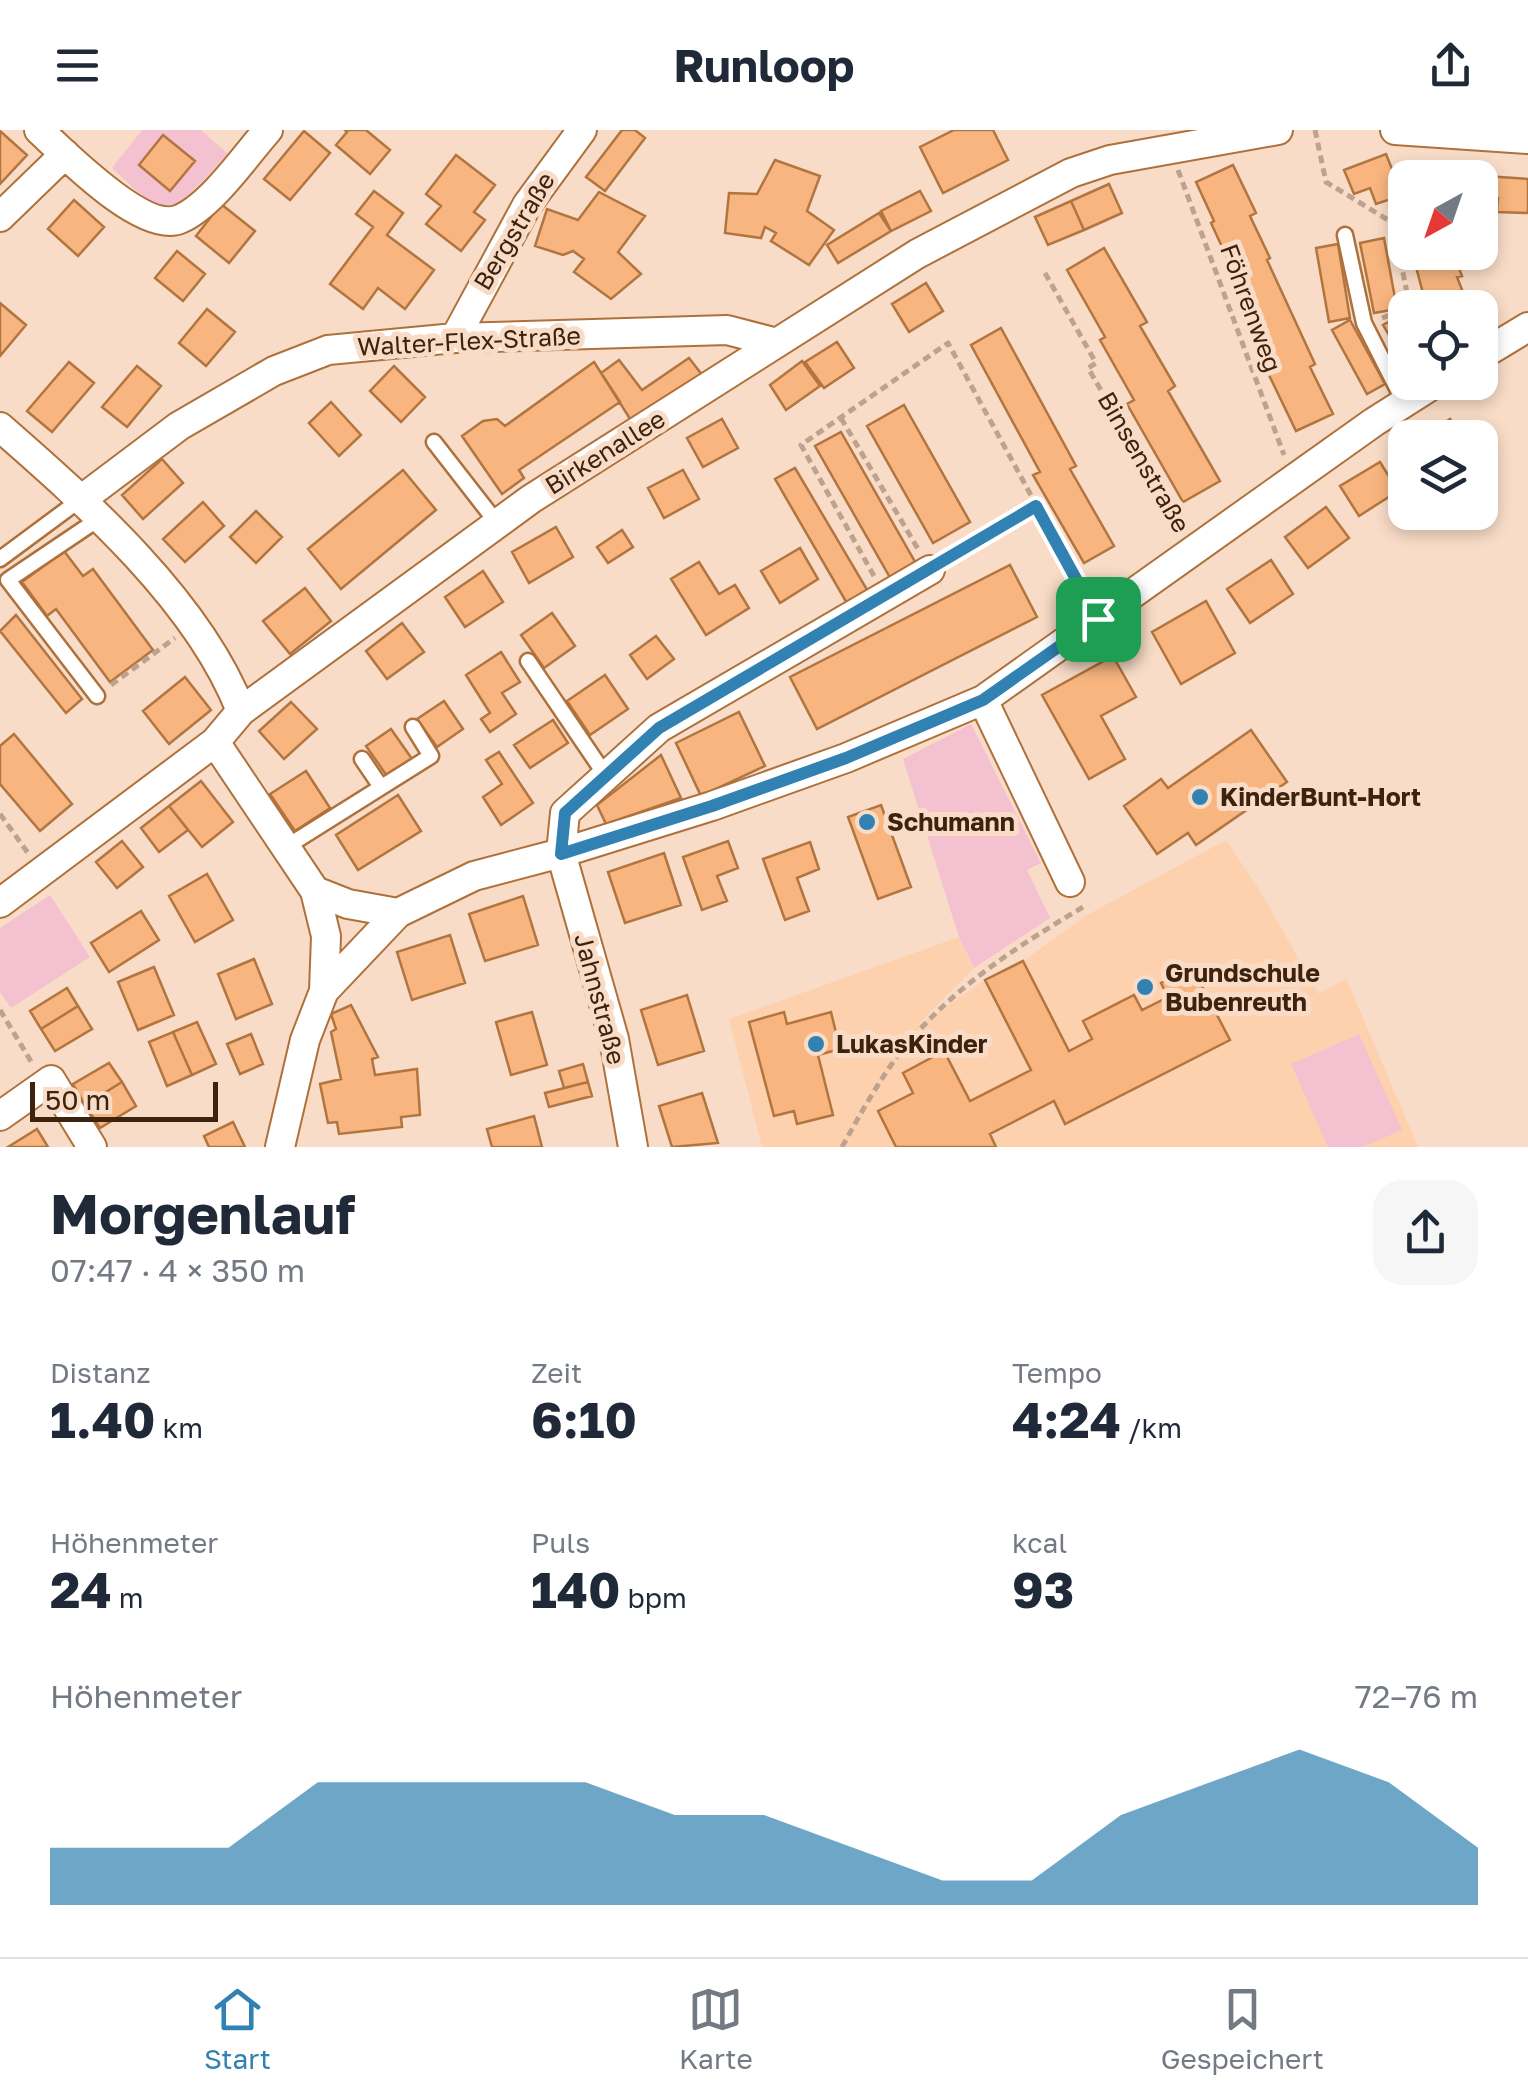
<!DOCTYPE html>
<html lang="de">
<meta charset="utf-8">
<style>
body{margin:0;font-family:"Golos Text",sans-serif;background:#f6f6f7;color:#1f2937;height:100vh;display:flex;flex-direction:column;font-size:38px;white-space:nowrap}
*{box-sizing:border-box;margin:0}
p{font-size:32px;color:#747a83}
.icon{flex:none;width:55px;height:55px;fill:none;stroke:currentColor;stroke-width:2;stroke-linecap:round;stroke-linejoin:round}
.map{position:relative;height:1017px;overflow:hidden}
.side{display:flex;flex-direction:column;background:#fff;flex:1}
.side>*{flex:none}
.needle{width:65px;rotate:220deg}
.controls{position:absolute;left:1388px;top:30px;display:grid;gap:20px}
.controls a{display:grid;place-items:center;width:110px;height:110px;border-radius:20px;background:#fff;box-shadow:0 5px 15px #0003;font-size:50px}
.scale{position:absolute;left:30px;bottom:25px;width:188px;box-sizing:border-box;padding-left:10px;border:5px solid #3d230d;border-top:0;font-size:28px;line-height:35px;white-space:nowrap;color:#3d230d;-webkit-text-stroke:8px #f8dcc7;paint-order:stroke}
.pin{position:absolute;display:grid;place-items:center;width:85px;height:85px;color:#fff;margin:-42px;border-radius:20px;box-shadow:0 5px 15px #0006}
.round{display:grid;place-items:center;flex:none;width:105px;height:105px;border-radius:30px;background:#f6f6f7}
.overview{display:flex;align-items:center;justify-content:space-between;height:170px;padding:0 50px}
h1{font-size:55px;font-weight:700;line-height:75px}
.stats{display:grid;grid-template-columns:repeat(3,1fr);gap:15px;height:170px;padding:10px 50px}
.stats div{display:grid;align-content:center}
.stats b{font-size:50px;font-weight:700}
.stats small{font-size:28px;font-weight:400}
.stats p{font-size:28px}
.chart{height:280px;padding:20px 50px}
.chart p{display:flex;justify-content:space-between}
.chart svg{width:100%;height:180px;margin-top:10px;fill:#3181b2;opacity:.7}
header{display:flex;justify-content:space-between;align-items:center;height:130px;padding:0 50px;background:#fff;font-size:45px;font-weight:700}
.tabs{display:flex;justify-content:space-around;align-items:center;height:140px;border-top:2px solid #e0e1e3;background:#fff;font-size:28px;color:#747a83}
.tabs a{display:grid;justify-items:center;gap:5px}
.tabs .on{color:#3181b2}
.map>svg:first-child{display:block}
</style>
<header><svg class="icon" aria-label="menu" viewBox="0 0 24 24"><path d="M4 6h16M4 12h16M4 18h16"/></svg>Runloop<svg class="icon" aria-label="share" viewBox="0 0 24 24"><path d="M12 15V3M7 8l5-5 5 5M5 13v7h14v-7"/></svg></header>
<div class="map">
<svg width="1528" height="1017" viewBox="0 0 1528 1017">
<rect width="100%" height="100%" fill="#f8dcc7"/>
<path fill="#fed1ae" d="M1226 710 1259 759 1319 864 1346 848 1418 1017H762L729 889 959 807 974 838 916 897 985 850 1023 831 1087 785Z"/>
<path fill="#f3c1cf" d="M142 0H201L228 24C215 36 179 82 162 77 145 73 125 49 112 38Z
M971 594 1041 733 1027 740 1050 788 974 838 959 807 903 629Z
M50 765 90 827 11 878 0 862V798Z
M1359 904 1402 1000 1363 1017H1328L1291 934Z"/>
<path fill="#f8b57f" stroke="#b2753f" stroke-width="2.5" d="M345 0H366L390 20 370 44 336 15 347 2Z
M622 0H635L645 8 605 61 586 47Z
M954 0H993L1008 30 943 63 920 17Z
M0 1 27 25 0 54Z
M304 1 330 23 290 70 264 49Z
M163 5 195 31 170 61 139 35Z
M1386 24 1394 44 1411 37 1415 48H1405V99L1394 68 1376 74 1370 58 1354 64 1344 40Z
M456 25 495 55 474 82 485 90 461 121 426 94 441 76 426 64Z
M775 30 820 46 807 81 834 100 809 135 771 111 776 103 765 97 761 108 725 103 729 63 757 64Z
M1233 35 1256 83 1250 86 1270 128 1267 130 1315 234 1310 237 1333 284 1296 301 1268 243 1275 240 1227 136 1230 134 1211 93 1214 91 1196 52Z
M1470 45 1528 49V83L1497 82 1498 68 1480 67V48Z
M1109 54 1122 83 1084 100 1071 71Z
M374 61 403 83 387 105 434 140 405 179 378 158 363 179 330 154 373 97 356 84Z
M920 61 931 81 891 101 881 81Z
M599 62 645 86 618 122 641 144 611 169 574 142 584 129 573 121 563 125 535 116 547 79 578 90Z
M74 70 104 97 78 126 48 99Z
M1071 71 1084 100 1048 115 1035 87Z
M221 74 255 101 229 133 196 106Z
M879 83 891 101 838 133 827 115Z
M1384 108 1397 179 1374 183 1360 113Z
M1338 114 1350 188 1329 192 1316 118Z
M1104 118 1147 192 1140 196 1175 256 1168 261 1220 351 1183 372 1127 274 1134 270 1100 210 1105 207 1067 140Z
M177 121 205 144 183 171 155 148Z
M1412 122H1457L1454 125 1462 146 1457 147 1466 170 1461 172 1463 178H1427Z
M926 153 943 181 909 202 892 174Z
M0 173 26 195 0 226Z
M207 179 235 202 206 236 179 213Z
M1401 185 1405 193V232L1383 195Z
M1350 190 1385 254 1367 264 1332 200Z
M1001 198 1076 336 1070 339 1114 416 1084 433 1033 345 1040 342 971 215Z
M837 212 854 238 824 258 805 232Z
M689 228 703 246 632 292 601 243 619 230 642 260Z
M802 231 820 256 786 280 770 255Z
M69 232 94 253 52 302 27 281Z
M594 232 620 272 519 340 524 348 502 364 462 306 483 291 497 289 505 296Z
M137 236 161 256 127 297 102 277Z
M394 236 425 267 401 292 370 261Z
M331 272 361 305 339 326 309 293Z
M904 275 970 392 933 413 867 296Z
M722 289 738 318 703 337 687 308Z
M1450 289 1462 308H1422Z
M841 302 918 437 892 451 815 316Z
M162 329 183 353 143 389 122 365Z
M1380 332 1398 361 1359 386 1340 356Z
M795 338 869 463 848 475 775 349Z
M403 340 436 380 341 459 308 419Z
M683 340 699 369 664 388 648 358Z
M203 372 224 396 185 432 163 409Z
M1326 377 1349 408 1308 438 1285 407Z
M256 381 282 407 256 433 230 407Z
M556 397 573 427 529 453 512 422Z
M622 400 633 417 608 433 597 417Z
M800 418 818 449 780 473 761 441Z
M64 421 83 446 93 439 153 520 110 552 56 479 47 486 22 452Z
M1271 430 1293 464 1250 493 1227 459Z
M699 432 719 464 735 455 749 478 706 505 671 449Z
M1010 435 1037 487 817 599 790 547Z
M483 441 503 472 465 497 445 467Z
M305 458 331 491 290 524 263 491Z
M1206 471 1235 523 1181 554 1152 502Z
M552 483 575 516 544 538 521 505Z
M16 485 82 569 66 583 0 501Z
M402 493 424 522 387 549 366 521Z
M656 506 674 529 647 549 630 525Z
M501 522 520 552 502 563 516 584 490 602 481 589 490 583 466 545Z
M1113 526 1136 567 1101 586 1125 629 1089 649 1042 565Z
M605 545 628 579 590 605 567 571Z
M185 547 211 580 169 614 143 581Z
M444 571 463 599 437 617 417 589Z
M291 572 317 599 284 629 259 601Z
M739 582 765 636 701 666 676 613Z
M553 590 568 613 530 638 514 615Z
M391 599 412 629 387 646 366 616Z
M1251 600 1287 652 1196 715 1188 703 1157 724 1124 676 1161 649 1168 658Z
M14 604 72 674 40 701 0 654V616Z
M499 622 533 673 501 695 483 667 502 654 486 630Z
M661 625 681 668 606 694 597 675Z
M306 641 330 678 295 701 270 664Z
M201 651 233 692 202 717 169 676Z
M398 665 421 701 358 740 336 705Z
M881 675 911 757 878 769 848 687Z
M169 676 188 700 159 722 141 698Z
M122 711 143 737 117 758 96 732Z
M728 711 738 738 717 746 727 771 702 780 683 727Z
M810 712 819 739 797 748 809 781 785 790 763 729Z
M664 723 681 775 625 793 608 742Z
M207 744 233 790 195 812 169 766Z
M523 766 538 815 485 831 469 784Z
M141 781 159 810 109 842 91 813Z
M450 805 465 853 412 870 397 822Z
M254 829 272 874 236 889 218 844Z
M1023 831 1069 921 1092 909 1083 891 1134 865 1142 880 1168 867 1161 853 1192 837 1230 910 1065 994 1054 971 990 1004 996 1017H896L878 981 913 963 903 943 944 921 970 971 1031 940 985 850Z
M154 837 174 885 138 900 118 852Z
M67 858 78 876 41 899 30 881Z
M687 865 704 921 658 935 641 880Z
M351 875 378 927 372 929 375 945 417 939 420 985 401 987 402 997 339 1004 337 992 328 993 320 954 341 949 331 902 336 899 331 884Z
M78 876 92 899 55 921 41 899Z
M532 882 547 935 511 945 496 892Z
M784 882 787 894 831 882 840 919 818 925 833 985 797 994 794 981 774 986 749 892Z
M197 892 216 934 192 945 173 902Z
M173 902 192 945 167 956 149 912Z
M251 904 263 934 240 944 227 914Z
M109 933 122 952 85 975 73 954Z
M583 934 588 952 564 958 559 941Z
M122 952 136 976 100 998 85 975Z
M588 952 592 966 549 977 545 963Z
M702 963 718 1013 672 1017 659 976Z
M534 986 542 1017H492L487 999Z
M233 992 245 1017H209L204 1006Z
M37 999 48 1017H8Z"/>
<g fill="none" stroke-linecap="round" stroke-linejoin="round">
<g stroke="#af713b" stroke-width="19">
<path id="service" d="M1345 105 1364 193 1404 272
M434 312 497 393
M0 429 81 369
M528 531 606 646
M97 566 8 450 100 388
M362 629 381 657
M286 717 431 626 413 597"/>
</g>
<g stroke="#af713b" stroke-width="32">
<path id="minor" d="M39 0C66 25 144 105 180 89 211 76 245 26 268 0
M1395 0 1528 9
M0 87 65 24
M455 208 527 75 582 0
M1480 226 1528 197
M0 297C87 373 199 472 241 581
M82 369 179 296 274 241 328 220 455 208 727 200 777 213
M983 570 1070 752
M215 612 315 761 326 806 324 861 305 910 280 1017
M315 761 348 774 398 783
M0 773 215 612 241 581 531 369 917 124 1071 43 1110 30 1278 0
M324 861 398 783 474 746 561 723 712 676 846 628 983 570 1374 292 1437 252
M0 986 51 950 92 1017
M633 1017 614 909 561 723 565 683 659 598 930 440"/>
</g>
<path stroke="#bea28d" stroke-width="5" stroke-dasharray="8 5" stroke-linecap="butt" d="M1315 0 1326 52 1393 93 1410 178
M1178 40 1284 325
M1045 143 1096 233 1088 238 1181 396
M1382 188 1405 179
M841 288 918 419
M949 429 1036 376
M874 446 801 315 948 213 1087 468
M111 555 175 508
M0 684 28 723
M0 880 32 933
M842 1017C857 990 872 963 889 938 938 867 1011 820 1083 777"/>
<use href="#service" stroke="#fff" stroke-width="14"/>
<use href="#minor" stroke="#fff" stroke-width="28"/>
</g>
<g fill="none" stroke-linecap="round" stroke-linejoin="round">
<g stroke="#fff" stroke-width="20">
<path id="route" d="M1036 376 1098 489 983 570 846 628 712 676 561 724 565 683 659 598Z"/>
</g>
<use href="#route" stroke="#3181b2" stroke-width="12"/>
</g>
<g fill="#3181b2" stroke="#f8dcc7" stroke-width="4">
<circle cx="1200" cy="667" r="10"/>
<circle cx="867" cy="692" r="10"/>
<circle cx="1145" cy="857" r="10"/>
<circle cx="816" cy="914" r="10"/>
</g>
<g text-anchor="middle" stroke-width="10" stroke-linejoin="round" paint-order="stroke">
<g font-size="25" fill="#3d230d" stroke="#f8dcc7">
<text transform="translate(514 101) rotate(-59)" y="9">Bergstraße</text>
<text transform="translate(1251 178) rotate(70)" y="9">Föhrenweg</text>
<text transform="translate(469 211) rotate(-3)" y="9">Walter-Flex-Straße</text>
<text transform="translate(605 322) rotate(-32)" y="9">Birkenallee</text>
<text transform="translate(1144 332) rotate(60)" y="9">Binsenstraße</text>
<text transform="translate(600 869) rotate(75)" y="9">Jahnstraße</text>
</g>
<g font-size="25" font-weight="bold" fill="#3d230d" stroke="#f8dcc7" text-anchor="start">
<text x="1220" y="676">KinderBunt-Hort</text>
<text x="887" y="701">Schumann</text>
<text x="1165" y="852">Grundschule<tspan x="1165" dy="29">Bubenreuth</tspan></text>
<text x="836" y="923">LukasKinder</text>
</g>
</g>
</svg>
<div class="controls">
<a><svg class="needle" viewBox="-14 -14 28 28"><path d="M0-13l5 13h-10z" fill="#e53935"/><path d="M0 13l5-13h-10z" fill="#747a83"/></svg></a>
<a><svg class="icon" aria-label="locate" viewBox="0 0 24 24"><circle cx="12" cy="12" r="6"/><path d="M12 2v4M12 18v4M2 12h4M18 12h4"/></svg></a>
<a><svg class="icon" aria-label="layers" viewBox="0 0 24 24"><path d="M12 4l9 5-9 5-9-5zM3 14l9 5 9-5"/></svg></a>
</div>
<div class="scale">50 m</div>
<div class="pin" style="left:1098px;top:489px;background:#1e9e55"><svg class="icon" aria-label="arrive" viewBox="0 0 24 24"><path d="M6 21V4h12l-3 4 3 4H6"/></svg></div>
</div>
<section class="side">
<div class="overview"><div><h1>Morgenlauf</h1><p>07:47 · 4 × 350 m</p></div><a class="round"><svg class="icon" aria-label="share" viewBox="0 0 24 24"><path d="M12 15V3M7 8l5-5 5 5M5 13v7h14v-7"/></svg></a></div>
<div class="stats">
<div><p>Distanz</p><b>1.40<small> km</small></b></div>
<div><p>Zeit</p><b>6:10</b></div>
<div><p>Tempo</p><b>4:24<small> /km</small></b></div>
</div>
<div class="stats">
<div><p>Höhenmeter</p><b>24<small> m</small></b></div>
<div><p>Puls</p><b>140<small> bpm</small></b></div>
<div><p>kcal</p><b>93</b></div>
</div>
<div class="chart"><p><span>Höhenmeter</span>72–76 m</p>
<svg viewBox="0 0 160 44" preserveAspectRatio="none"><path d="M0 44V30L10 30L20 30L30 14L40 14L50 14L60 14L70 22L80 22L90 30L100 38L110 38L120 22L130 14L140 6L150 14L160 30V44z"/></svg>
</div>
</section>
<nav class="tabs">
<a class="on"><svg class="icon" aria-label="home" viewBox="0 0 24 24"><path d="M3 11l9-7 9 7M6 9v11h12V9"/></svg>Start</a>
<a><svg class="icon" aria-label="map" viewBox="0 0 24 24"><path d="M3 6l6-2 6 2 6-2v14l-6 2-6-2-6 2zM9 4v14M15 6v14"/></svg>Karte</a>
<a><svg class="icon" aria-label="saved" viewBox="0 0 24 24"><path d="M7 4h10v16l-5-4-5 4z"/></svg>Gespeichert</a>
</nav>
